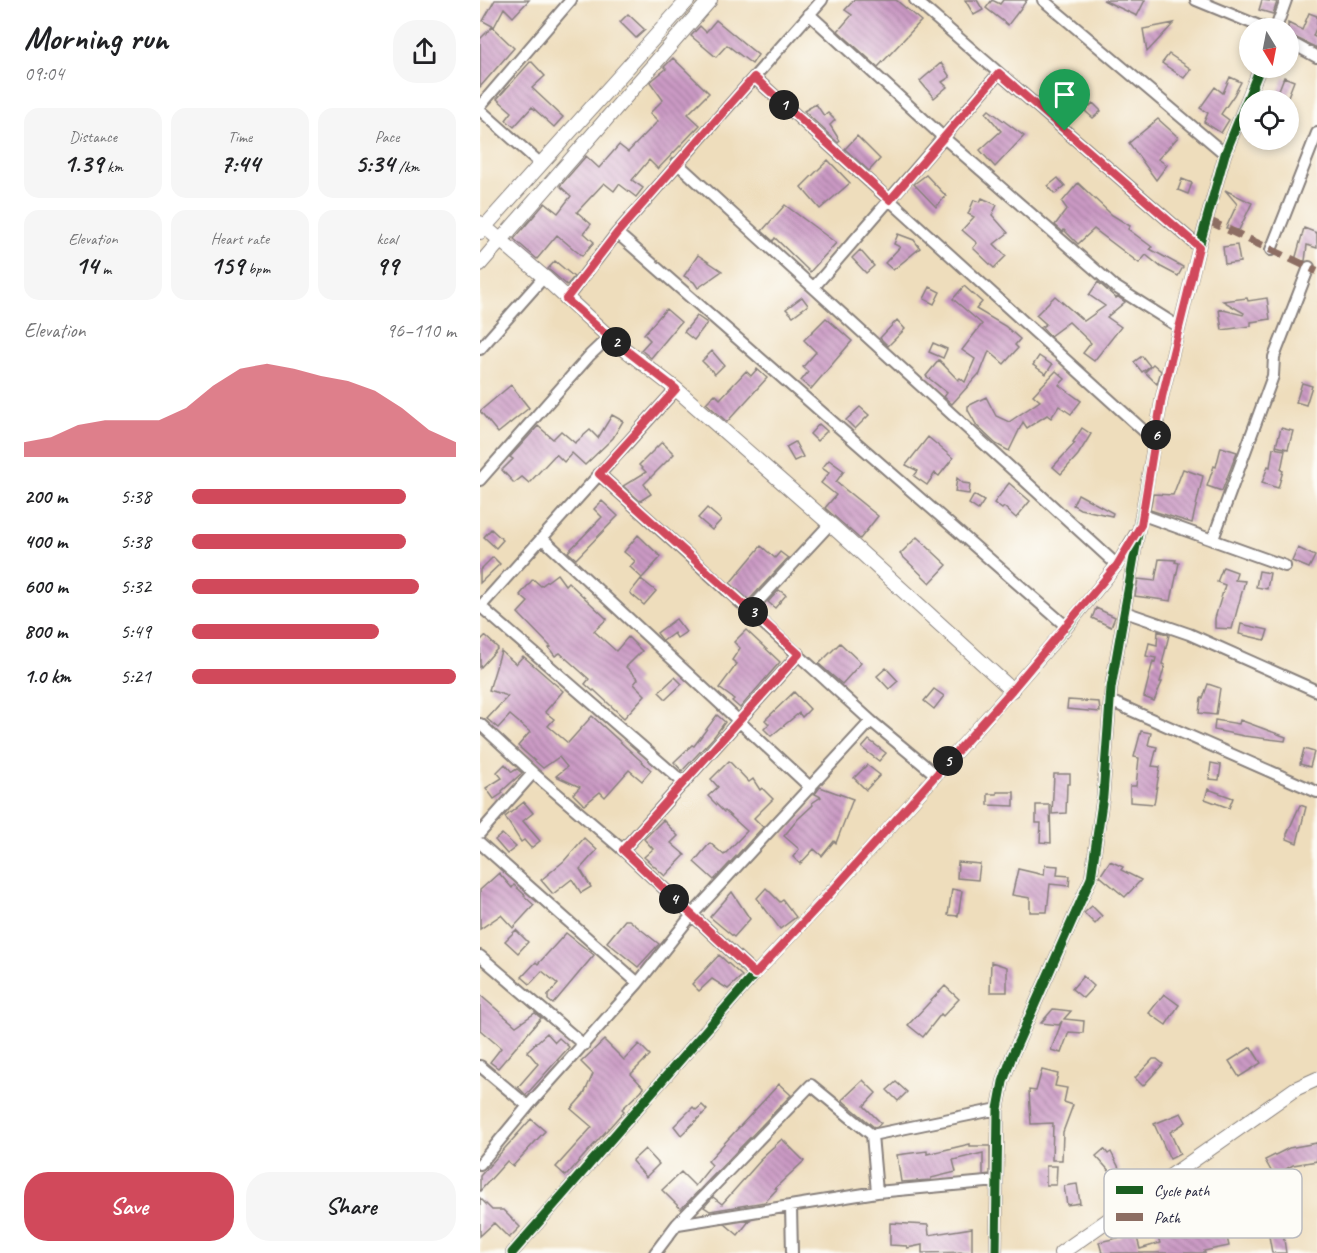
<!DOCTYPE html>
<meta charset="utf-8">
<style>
body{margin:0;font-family:Caveat,sans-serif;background:#f6f6f6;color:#202124;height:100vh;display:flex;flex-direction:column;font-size:22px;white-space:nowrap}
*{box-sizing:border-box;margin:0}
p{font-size:20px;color:#757577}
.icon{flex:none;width:33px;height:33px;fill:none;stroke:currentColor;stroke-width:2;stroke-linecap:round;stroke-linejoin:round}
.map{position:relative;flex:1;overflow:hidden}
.side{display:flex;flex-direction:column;background:#fff;width:480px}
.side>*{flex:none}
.needle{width:39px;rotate:170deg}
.tools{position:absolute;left:759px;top:18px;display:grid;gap:12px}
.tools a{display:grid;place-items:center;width:60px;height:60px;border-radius:50%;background:#fff;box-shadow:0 3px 9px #0003;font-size:30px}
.pin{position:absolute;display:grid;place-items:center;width:51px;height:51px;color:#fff;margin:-62px -26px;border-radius:50% 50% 50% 0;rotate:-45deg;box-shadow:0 0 6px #0007}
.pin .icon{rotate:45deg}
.km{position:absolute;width:30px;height:30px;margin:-15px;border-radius:50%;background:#222;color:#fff;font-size:16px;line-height:30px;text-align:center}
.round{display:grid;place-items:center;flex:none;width:63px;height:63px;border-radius:24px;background:#f6f6f6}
.head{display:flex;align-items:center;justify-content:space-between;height:102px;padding:0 24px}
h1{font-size:33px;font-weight:700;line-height:45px}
.metrics{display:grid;grid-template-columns:repeat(3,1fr);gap:9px;height:102px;padding:6px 24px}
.metrics div{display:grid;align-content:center;border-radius:15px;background:#f6f6f6;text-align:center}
.metrics b{font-size:26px;font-weight:700}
.metrics small{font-size:16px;font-weight:400}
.metrics p{font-size:16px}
.chart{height:168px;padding:12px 24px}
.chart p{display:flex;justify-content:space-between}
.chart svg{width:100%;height:108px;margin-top:6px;fill:#d1495b;opacity:.7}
.cta{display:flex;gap:12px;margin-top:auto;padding:12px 24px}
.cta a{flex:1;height:69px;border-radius:24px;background:#d1495b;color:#fff;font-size:24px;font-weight:700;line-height:69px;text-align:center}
.cta a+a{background:#f6f6f6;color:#202124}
ul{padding:0 24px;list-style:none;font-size:20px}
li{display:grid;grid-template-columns:96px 72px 1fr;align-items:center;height:45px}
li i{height:15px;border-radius:8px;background:#d1495b}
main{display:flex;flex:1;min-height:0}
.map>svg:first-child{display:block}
</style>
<main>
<section class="side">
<div class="head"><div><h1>Morning run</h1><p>09:04</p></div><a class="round"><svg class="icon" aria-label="share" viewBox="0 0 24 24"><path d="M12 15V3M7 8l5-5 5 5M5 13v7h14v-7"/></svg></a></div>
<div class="metrics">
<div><p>Distance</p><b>1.39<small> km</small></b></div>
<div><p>Time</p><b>7:44</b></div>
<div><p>Pace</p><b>5:34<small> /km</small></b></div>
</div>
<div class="metrics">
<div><p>Elevation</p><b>14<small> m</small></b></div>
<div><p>Heart rate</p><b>159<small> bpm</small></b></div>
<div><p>kcal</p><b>99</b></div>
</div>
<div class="chart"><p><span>Elevation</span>96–110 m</p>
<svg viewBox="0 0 160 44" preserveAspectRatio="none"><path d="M0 44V38L10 36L20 31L30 29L40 29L50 29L60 24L70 15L80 8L90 6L100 8L110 11L120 13L130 17L140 24L150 33L160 38V44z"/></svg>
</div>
<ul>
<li><b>200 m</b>5:38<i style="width:81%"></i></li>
<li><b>400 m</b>5:38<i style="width:81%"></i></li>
<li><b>600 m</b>5:32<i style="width:86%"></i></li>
<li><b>800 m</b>5:49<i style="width:71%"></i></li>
<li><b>1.0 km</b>5:21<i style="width:100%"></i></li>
</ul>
<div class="cta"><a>Save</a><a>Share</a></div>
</section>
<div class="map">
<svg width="837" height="1253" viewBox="0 0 837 1253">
<defs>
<pattern id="building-back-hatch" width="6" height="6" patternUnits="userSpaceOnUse" patternTransform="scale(1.5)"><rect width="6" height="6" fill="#cb9ac4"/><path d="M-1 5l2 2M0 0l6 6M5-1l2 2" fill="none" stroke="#a47da0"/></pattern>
</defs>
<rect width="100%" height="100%" fill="#fdfcf7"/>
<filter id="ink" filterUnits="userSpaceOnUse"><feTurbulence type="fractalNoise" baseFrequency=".0167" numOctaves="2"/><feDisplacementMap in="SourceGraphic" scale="12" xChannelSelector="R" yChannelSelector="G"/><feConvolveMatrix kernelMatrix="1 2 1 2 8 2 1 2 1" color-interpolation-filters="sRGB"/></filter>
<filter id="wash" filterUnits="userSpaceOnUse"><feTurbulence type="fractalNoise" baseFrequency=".008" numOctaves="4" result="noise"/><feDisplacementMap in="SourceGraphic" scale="24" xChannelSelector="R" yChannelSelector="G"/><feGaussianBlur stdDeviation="1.35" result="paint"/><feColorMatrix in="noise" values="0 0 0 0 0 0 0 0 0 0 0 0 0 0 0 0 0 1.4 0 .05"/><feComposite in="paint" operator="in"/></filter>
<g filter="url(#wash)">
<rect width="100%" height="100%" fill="#eeddbc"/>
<g id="blocks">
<path fill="url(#building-back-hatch)" d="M15 0H49L33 17 24 8 14 27 3 21Z
M374 0H416L441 21 398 67 358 31 372 15 365 10Z
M485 0H497L503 10 494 15Z
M512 0 520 4 523 0H547L528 25 506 8Z
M623 0H665L657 16Z
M782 0 797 2 793 14 779 10Z
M829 13 837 16V26L833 36 837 38V48L808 34V23L822 30Z
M148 14 165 30 156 38 140 22Z
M236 20 278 55 272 64 247 45 236 57 211 36 220 26 226 32Z
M694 23 667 52 663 29Z
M12 27 34 48 0 87V39Z
M689 54 711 69 704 78 682 63Z
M193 58 229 93 208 114 220 125 178 169 169 160 152 180 163 188 156 197 139 184 134 191 124 183 97 212 111 224 104 233 114 242 102 256 77 235 57 259 34 239 65 203 78 213 91 196 80 186 106 156 119 168 139 145 148 152 178 121 170 113 183 100 170 82 186 69 184 67Z
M51 61 65 76 52 88 83 117 74 127 52 107 34 127 26 120 32 112 17 99Z
M461 63 470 77 462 82 467 87 454 98 440 81Z
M750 77 761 82 754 95 741 114 749 120 741 133 724 122 728 113 720 108 735 87 743 93Z
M804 77 814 81 807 99 797 95Z
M613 103 621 111 613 118 605 111Z
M336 104 344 116 348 113 355 120 350 125 360 141 358 143 324 111Z
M509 110 544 136 515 167 500 150 521 131 506 113Z
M678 119 698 137 678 159 687 165 676 180 649 143Z
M377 136 400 159 389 171 365 149Z
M348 160 370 183 340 209 321 187Z
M446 175 466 196 456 207 434 184Z
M578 178 585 186 575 194 568 186Z
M702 179 712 183 708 194 698 190Z
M598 183 632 215 650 226 648 229 672 247 670 249 703 267 698 276 681 267 666 255 659 263 614 229 598 244 584 230 583 232 575 225 587 209 582 202Z
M745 190 772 203 759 230 746 228 757 204Z
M502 198 517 205 512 215 528 233 514 244 526 256 514 268 493 248 497 243 482 230 494 217 488 214 494 200 500 202Z
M305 205 356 243 330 272 295 238 293 241 282 231Z
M824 228 837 233V248L827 245 825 261 815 260Z
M418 234 434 240 440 248 413 270 405 263 420 247 414 244Z
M757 245 760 262 745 264 743 247Z
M380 250 394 266 386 273 372 258Z
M218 255 242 271 218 288 214 282 204 276Z
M75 261 94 277 87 285 68 269Z
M618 282 636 298 638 297 645 302 627 317 641 327 614 361 603 353 611 343 589 322 570 336 562 327 566 324 556 315 575 296 604 321 625 306 609 295Z
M484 286 502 302 496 309 525 326 540 339 535 345 538 348 524 364 509 351 499 376 498 375 472 404 464 397 467 393 446 376 459 360 478 380 480 378 485 382 495 359 482 350 502 324 473 299Z
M450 287 460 292 454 304 444 299Z
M322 297 328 305 313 316 306 309Z
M767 298 768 301 787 298 790 319 771 322V326L742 330 739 309 763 315 764 313 743 301Z
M186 309 201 322 171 358 161 350 170 340 164 334Z
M217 316 227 323 214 340 204 332Z
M346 318 372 341 331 389 321 381 328 372 323 367 336 352 324 340Z
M417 320 425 329 408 346 400 338Z
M453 343 467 349 463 358 449 352Z
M232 351 244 365 235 374 222 361Z
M559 356 572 365 566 374 553 365Z
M662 356 670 366 662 372 654 362Z
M673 364 681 371 677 384 665 372Z
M277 369 287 378 247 422 226 403 235 394 240 399 266 371 271 376Z
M576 371 585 379 579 385 601 401 591 414 579 406 571 418 567 415 547 428 543 422 529 451 516 444 497 426 488 410V406L506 397 516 416 529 422 560 401 553 395Z
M822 383 832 386 826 405 816 402Z
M31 385 49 408 18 433 0 411Z
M380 407 389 415 375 429 366 420Z
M132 415 143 421 133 438 105 465 92 453 84 462 76 454 49 483 42 477 34 483 22 470 33 459 30 457 58 426 73 439 81 431 95 443 110 430 118 438Z
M339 424 347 431 337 441 330 434Z
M602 428 611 434 598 455 581 474 573 467 595 443 593 442Z
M801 428 813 431 808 449 796 446Z
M448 437 473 458 459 476 455 473 447 485 434 476 438 471 426 465Z
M182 442 194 454 164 484 171 494 160 501 143 486 166 472 159 465Z
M315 442 323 457 314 461 306 447Z
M741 447 757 452 742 491 727 486 734 466 736 467Z
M793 448 805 450 801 470 803 471 798 488 782 483 788 466 790 467Z
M349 460 364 471 356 482 398 516 380 539 345 508 356 495 341 483 349 473 342 468Z
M703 469 723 476 712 523 670 510 673 494 693 495Z
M477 478 483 483 490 484 489 494 475 492Z
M529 483 550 501 536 518 524 507 522 509 514 503Z
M598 494 633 513 632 516 600 509 593 505Z
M494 495 504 501 498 510 489 504Z
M122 501 138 516 96 559 88 552 122 517 114 509Z
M227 508 241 520 232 530 218 518Z
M11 529 23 540 16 548 4 537Z
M158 535 181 557 162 578 150 567 155 561 144 552Z
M437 537 467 565 450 583 420 554Z
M281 546 295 558 300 552 308 558 269 600 250 583Z
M818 548 835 556 829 568 812 561Z
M13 557 20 564 0 583V570Z
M679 559 696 560 695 562 699 563 691 601 655 596 658 579 675 581Z
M743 567 757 572 755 580 765 581 752 629 735 628V618L745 585 737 582Z
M779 571 790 573 787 589 776 587Z
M77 574 85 585 88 582 127 619 114 631 136 651 148 637 162 651 146 667 158 679 154 684 165 695 144 718 114 690 113 691 105 684 109 679 80 653 75 656 69 648 71 647 38 613 48 602 40 595 53 579 61 586Z
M161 579 176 591 164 605 150 593Z
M299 590 306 595 295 608 288 602Z
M616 608 635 617 631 627 612 618Z
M196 619 206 632 197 638 194 633 183 641 177 633Z
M761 624 788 630 785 640 759 634Z
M266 630 300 662 260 708 252 701 254 699 239 688 257 664 252 660 260 648 254 642Z
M678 631 689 635 682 664 685 665 680 682H682L674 701 664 697 673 661 675 662 676 658 666 656 669 643 677 645Z
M5 636 18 648 0 668V641Z
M360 643 381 663 362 684 339 664Z
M21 651 36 664 43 656 83 691 65 712 74 719 68 726 88 743 112 716 171 770 162 781 149 770 125 797 120 792 104 805 93 794 100 787 76 776 87 767 79 757 63 768 38 746 50 732 30 715 18 728 7 719 28 696 9 690Z
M406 668 418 681 409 689 397 676Z
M195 677 202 684 186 699 179 692Z
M728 684 740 688 736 715 719 713 721 698H723Z
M454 689 464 696 454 709 444 701Z
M314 692 330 709 322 717 319 713 291 736 284 729 289 724 285 720Z
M588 700 619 702 620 712 587 709Z
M237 715 245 722 233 738 202 771 194 762 212 745 214 746Z
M735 720 759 724 760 720 806 737 805 741 764 736 734 730Z
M661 731 671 733 668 745 677 747 672 766 680 767 674 804 650 802V786H656L659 758 654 757Z
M389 740 406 753 399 761 382 748Z
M824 749 834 752 830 767 820 764Z
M249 761 269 782 273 779 280 790 282 788 293 799 274 818 283 827 234 880 214 862 230 843 244 855 267 831 245 811 244 812 228 796 238 787 231 779Z
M731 763 741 765 739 780 729 779Z
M25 764 32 772 37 769 42 773 22 791 23 793 14 799 6 788 22 778 17 772Z
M387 765 400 775 386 790 374 778Z
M574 774H590V784H587L586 813 572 814Z
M340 787 373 799 356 843 354 841 342 856 334 849 320 864 313 857 319 849 304 836 318 819 333 805 332 803 341 797 335 794Z
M728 789 753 798 749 808 725 799Z
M517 792H534V806L508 805V794H517Z
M44 802 53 813 43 821 60 841 51 848 44 840 41 842 25 817Z
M556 805H570L571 843 560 842 561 823H556Z
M820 805 826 807 817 843 807 839V834Z
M183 820 198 836 191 843 205 855 185 876 164 857 173 849 164 839Z
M22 834 36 847 27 854 15 840Z
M104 838 117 850 100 869 111 887 101 893 92 879 73 894 61 880 84 861Z
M630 861 643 867 641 870 661 880 645 897 620 876Z
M478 862 500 864 498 880 477 878Z
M565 865 578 866 577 875 590 876 589 886 570 884 567 912H550V898L532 895 538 869 564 875Z
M19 873 32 888 34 885 45 895 44 896 54 905 33 928 21 915 0 929V890Z
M286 888 300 902 303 900 316 917 300 929 277 898Z
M472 889 482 891 478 916 468 915Z
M252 892 270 919 254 937 230 917Z
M612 906 622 916 615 924 604 913Z
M145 920H149L179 944 158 967 127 942Z
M36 930 48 942 38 953 25 941Z
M86 933 114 955 73 1004 68 1000V995L78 984 62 971 50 984 42 977 56 962 58 964Z
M239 955 262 976 248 989 232 979 219 991 212 984Z
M511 962 527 967V992H510Z
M603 976 614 986 603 998 592 989Z
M465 986 479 999 463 1016 461 1014 443 1037 428 1025Z
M684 994 699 1005 686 1025 669 1013Z
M0 995 36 1026 55 1013 61 1018 18 1068 10 1062 21 1048 0 1030Z
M573 1009 591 1011 584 1019 604 1021 603 1033 589 1032 581 1053 571 1050 582 1021 579 1025 561 1023Z
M67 1033 75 1042 79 1038 89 1047 46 1095 38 1087 58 1064 47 1051Z
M124 1040 144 1060 159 1044 170 1055 151 1074 164 1088 142 1109 144 1111 86 1176 76 1167 112 1127 91 1109 104 1094 113 1074 101 1062Z
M771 1047 781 1063 759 1077 749 1061Z
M673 1059H677L683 1064 663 1086 655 1078Z
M562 1070 578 1074 575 1086 587 1088 584 1102 593 1105 583 1132 582 1160H572L573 1123 551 1124 549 1090 556 1091Z
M383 1080 396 1093 384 1106 401 1123 398 1126 394 1127 362 1100Z
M416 1082 427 1092 418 1101 407 1090Z
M299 1084 311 1095 201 1209 182 1190 201 1172 215 1186 232 1165 228 1161Z
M222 1105 227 1110 201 1135 194 1126 213 1107 216 1110Z
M701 1113 706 1122 690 1132 700 1154 690 1159 674 1124Z
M51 1119 65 1131 33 1166 27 1161 0 1191V1176Z
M302 1139 324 1161 295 1188 297 1189 285 1202 230 1211 224 1207 233 1197 242 1204 281 1160 280 1159Z
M837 1143V1161L813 1165 794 1176 785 1160 809 1148Z
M490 1144V1146H510V1174L503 1175V1153L473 1160 476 1172 451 1178V1180L421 1182 417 1155 447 1151V1154Z
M165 1149 179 1164 166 1177 152 1161Z
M624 1149 628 1154 631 1152 640 1170 632 1174 616 1156Z
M566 1166H577L576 1185H566Z
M597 1184 600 1203 587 1205 584 1186Z
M0 1198 12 1210H23L40 1227 29 1238 14 1223 0 1236Z
M724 1214 725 1219 742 1216 749 1246 724 1251 725 1253H622L619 1242 642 1237 640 1230 654 1226 660 1249 680 1243 675 1228Z
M270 1220 258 1235 245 1224Z
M410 1223 448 1225 449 1235 492 1228V1252L442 1253V1245L427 1248V1246L410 1245Z
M803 1233 806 1253H792L789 1236Z"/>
</g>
</g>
<g filter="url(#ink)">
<use href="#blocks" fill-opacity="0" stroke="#88807c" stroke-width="1.5"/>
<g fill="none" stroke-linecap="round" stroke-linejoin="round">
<g stroke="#88807c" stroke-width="14">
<path id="minor" d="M435 0 719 247
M563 0 745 154
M716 0 784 28
M329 14 463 137 634 286 699 327
M796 28 806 0
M808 41 837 57
M274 77 675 441
M0 106 91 0
M0 110 61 164
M197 163 637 565
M137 233 587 627
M791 250 837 133
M334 287 519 73
M86 299 137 233 342 0
M0 349 64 277
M119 474 391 721 456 775
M0 480 110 355 129 337
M663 515 805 566
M62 538 331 788
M733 539 793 376 794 357 829 267
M0 606 204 783
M0 607 196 389
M270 610 350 524
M645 612 709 634 837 691
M630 701 837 792
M0 724 53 773 143 850 275 974
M0 833 53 773
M0 843 158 983
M143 850 319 654
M0 956 104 1045
M0 1066 48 1106
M392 1135 518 1109
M0 1164 48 1106 158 983 211 916 391 721
M311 1207 312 1253
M198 1224 397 1192 517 1181
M32 1253 275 974 396 843 587 627 637 565 656 533
M175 1253 197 1224 331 1085 392 1135 397 1192
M516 1253 518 1109 523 1082 532 1056 611 878 623 796 631 688 682 397 719 247 745 154 780 68"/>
</g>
<g stroke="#88807c" stroke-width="16">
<path id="tertiary" d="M0 223 64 277 129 337 196 389 350 524 532 690
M0 232 208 0
M0 264 230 0
M581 1253 815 1089 837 1079"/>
</g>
<use href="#minor" stroke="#fff" stroke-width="10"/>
<use href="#tertiary" stroke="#fff" stroke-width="14"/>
<path stroke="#8d6e63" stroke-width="8" stroke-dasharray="15 8" stroke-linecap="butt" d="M727 220 837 271"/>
<g stroke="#fdfcf7" stroke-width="13">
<path id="cycleway" d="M32 1253 275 974 396 843 587 627 637 565 655 536
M516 1253 518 1109 523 1082 532 1056 611 878 623 796 631 688 682 397 719 247 745 154 780 68"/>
</g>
<use href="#cycleway" stroke="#1b5e20" stroke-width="9"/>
</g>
</g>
<g fill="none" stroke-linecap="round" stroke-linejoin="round" filter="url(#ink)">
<g stroke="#fff" stroke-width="12">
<path id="route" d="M519 73 719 247 682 397 661 525 637 565 532 690 344 900 275 974 143 850 319 654 119 474 196 389 129 337 86 299 137 233 274 77 410 200Z"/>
</g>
<use href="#route" stroke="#d1495b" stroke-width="8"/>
</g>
<rect x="624" y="1169" width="198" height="69" rx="9" fill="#fdfcf7" stroke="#bbbbbf" stroke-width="1.5"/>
<rect x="636" y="1186" width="27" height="8" fill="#1b5e20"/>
<rect x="636" y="1213" width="27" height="8" fill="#8d6e63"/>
<g font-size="16" fill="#22223b">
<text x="674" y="1196">Cycle path</text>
<text x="674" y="1223">Path</text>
</g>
</svg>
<div class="tools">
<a><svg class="needle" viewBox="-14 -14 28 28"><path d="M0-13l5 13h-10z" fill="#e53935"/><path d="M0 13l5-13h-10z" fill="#757577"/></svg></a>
<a><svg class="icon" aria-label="locate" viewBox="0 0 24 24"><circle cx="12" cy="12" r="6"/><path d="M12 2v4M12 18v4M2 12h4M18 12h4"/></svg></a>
</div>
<div class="pin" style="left:585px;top:131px;background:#1e9e55"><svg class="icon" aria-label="arrive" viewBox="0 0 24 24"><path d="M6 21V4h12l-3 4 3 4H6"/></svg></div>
<b class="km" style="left:304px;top:105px">1</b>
<b class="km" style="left:136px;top:342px">2</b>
<b class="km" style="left:273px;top:612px">3</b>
<b class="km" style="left:194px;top:899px">4</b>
<b class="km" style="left:468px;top:761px">5</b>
<b class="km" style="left:676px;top:435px">6</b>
</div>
</main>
